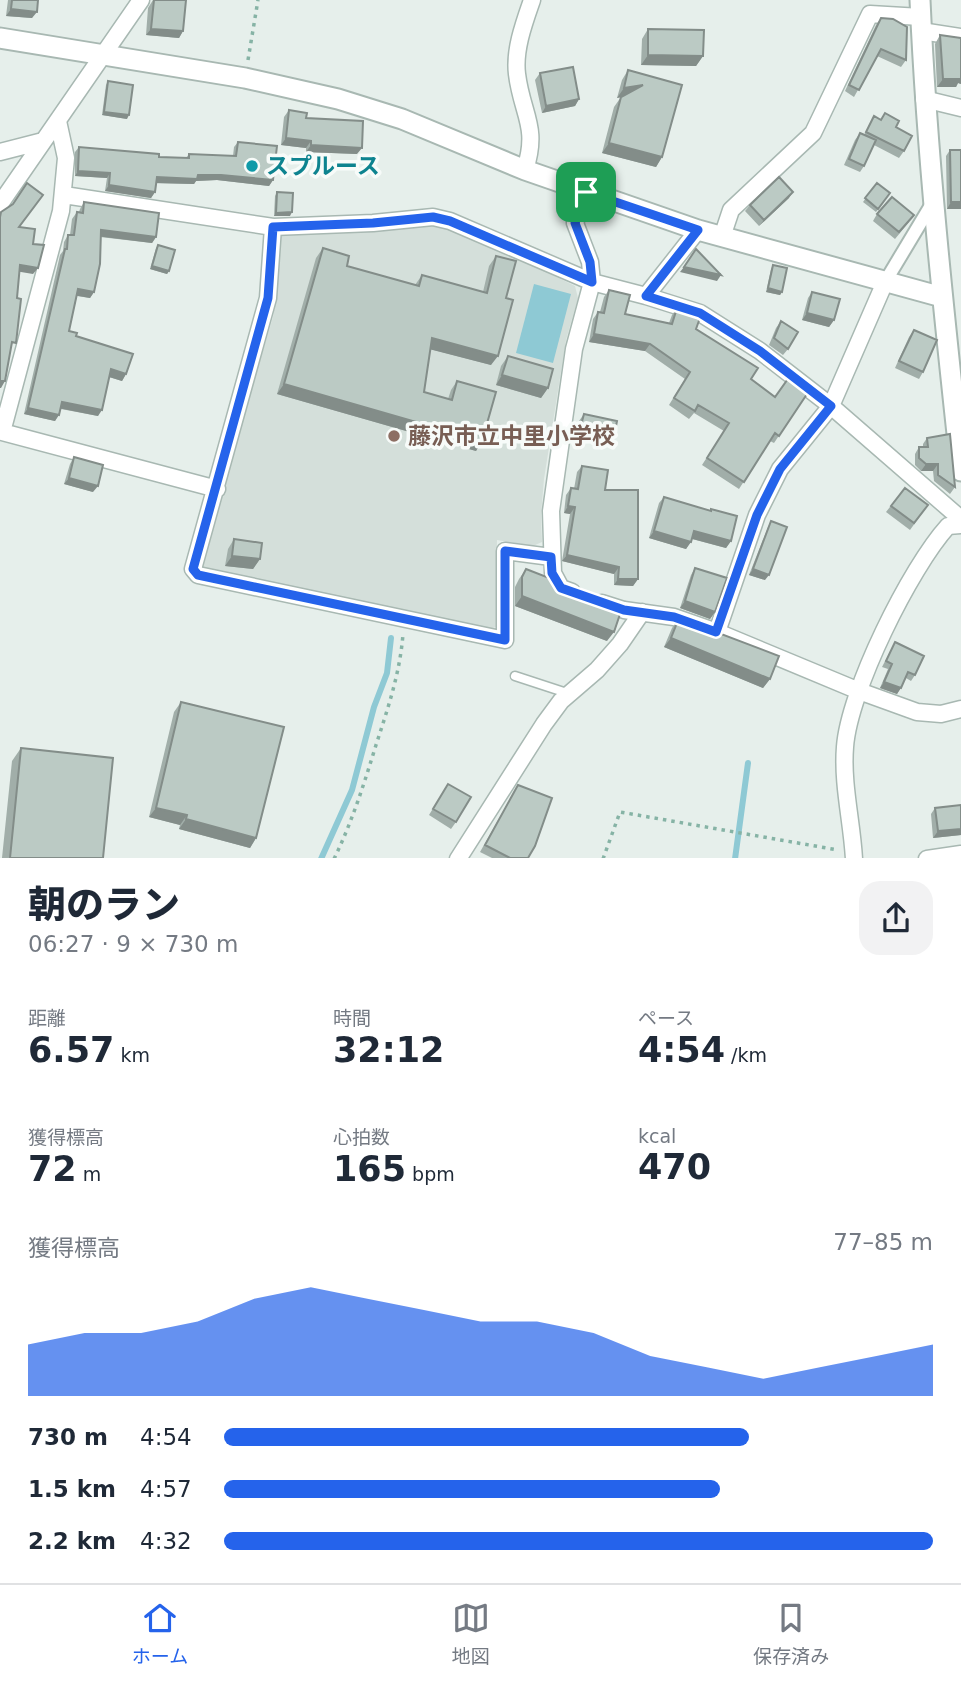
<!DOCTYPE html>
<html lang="ja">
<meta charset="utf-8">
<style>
body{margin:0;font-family:"DejaVu Sans","Noto Sans JP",sans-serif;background:#f2f2f3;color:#1f2937;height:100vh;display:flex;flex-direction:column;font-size:26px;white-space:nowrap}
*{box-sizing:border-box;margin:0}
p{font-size:23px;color:#747a83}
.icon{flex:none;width:38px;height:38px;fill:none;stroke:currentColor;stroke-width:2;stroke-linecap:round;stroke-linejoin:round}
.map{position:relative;height:858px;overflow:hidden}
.sheet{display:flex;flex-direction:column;background:#fff;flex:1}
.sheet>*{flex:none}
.pin{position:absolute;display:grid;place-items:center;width:60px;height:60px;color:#fff;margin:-30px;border-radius:14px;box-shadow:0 4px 10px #0006}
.round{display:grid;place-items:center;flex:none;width:74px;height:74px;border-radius:21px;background:#f2f2f3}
.head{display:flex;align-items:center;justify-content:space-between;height:119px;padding:0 28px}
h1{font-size:38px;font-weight:800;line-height:52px}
.stats{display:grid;grid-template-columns:repeat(3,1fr);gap:10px;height:119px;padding:7px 28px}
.stats div{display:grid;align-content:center}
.stats b{font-size:35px;font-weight:800}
.stats small{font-size:19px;font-weight:400}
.stats p{font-size:19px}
.chart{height:196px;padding:14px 28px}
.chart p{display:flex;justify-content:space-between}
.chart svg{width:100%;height:126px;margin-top:7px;fill:#2563eb;opacity:.7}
ul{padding:0 28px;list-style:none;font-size:23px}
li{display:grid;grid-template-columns:112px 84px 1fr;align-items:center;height:52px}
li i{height:18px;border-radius:9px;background:#2563eb}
.dock{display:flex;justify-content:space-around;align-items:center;height:98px;border-top:2px solid #e0e1e3;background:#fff;font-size:19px;color:#747a83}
.dock a{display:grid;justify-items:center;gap:4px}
.dock .current{color:#2563eb}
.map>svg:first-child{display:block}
</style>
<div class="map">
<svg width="961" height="859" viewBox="0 0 961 859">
<rect width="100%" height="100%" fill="#e6efeb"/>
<path fill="#d4dfda" d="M434 222 448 224 575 286 578 298 566 340 544 479 541 515 542 542 533 546 497 540 496 627 485 631 203 570 201 558 273 317 276 298 277 237 285 232Z"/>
<path fill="#8ec9d4" d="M534 284 571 294 553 363 516 353Z"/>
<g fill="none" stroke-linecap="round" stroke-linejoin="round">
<path stroke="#8ec9d4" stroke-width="6" d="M321 859 352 790 374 707 387 673 391 638
M735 859 748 763"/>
<g stroke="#a8b8b2" stroke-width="11">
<path id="service" d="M515 676 570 694"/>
</g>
<g stroke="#a8b8b2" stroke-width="16">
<path id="pedestrian" d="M885 282 933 202"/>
</g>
<g stroke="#a8b8b2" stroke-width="19">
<path id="minor" d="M921 31 961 37
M924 99 961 108
M58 121 66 158 61 211 2 432 217 489
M0 152 43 141
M525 170C539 126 522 115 517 74 514 50 524 23 532 0
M64 195 273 227 373 223 433 217 450 221 592 282 646 296 700 313 760 351 831 406 961 519
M0 204 141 0
M273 227 268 298 193 569 198 575 505 640V551L551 557
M722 237 731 210 813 133 870 14 921 17
M646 296 698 230
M572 592 561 588 553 573 551 511 574 349 592 282 590 262 575 223 586 192
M602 603 624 610 674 617 717 632 859 691 917 712 941 714 961 709
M717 632 757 515 780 469 831 406 885 282
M458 859 544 724 561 701 597 670 620 644 642 612
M854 859C852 822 842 784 845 747 849 691 910 568 948 526L961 525
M927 859 961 854"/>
</g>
<g stroke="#a8b8b2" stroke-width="23">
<path id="tertiary" d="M920 0C927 158 944 314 961 471
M0 38 245 78 338 99 402 119 525 170 698 230 942 297"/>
</g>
<path stroke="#86b3a5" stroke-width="3.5" stroke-dasharray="3.5 5" stroke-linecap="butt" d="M248 60 258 0
M334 859C352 822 364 784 376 745 388 708 400 673 403 634
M603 859 620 812 838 850"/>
<use href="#service" stroke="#fff" stroke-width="8"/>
<use href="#pedestrian" stroke="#fff" stroke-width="12"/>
<use href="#minor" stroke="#fff" stroke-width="16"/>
<use href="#tertiary" stroke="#fff" stroke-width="19"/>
</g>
<path fill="#a1aea9" d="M8 0H38L32 18 6 16Z
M153 0H186L183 31 179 38 146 35 148 8Z
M881 18 906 60 901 67 877 56 854 97 845 91 876 25Z
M648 29 703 56 696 66 641 65 642 39Z
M940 35 961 38V84L958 83 956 87H937L935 44Z
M628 70 662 157 656 167 602 153 614 107 621 97 617 98 622 80Z
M540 73 579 99 575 106 542 113 535 80Z
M108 81 127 119 102 115 106 85Z
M289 110 306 118 357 154 306 152V148L281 145 284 117Z
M885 113 896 127 904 151 899 158 874 145 864 166 860 172 844 165 855 140 860 133 864 135 874 116 881 120Z
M238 142 273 180 269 186 217 180 196 181 194 184 156 183 155 192 151 198 105 191 107 178 75 176V152L79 147 159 157 186 158 189 154 233 156 234 147Z
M950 150H961V209H947L946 156Z
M877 183 890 193 876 212 863 202Z
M277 192 290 216H274L275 196Z
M789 198 759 226 745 211 750 205Z
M84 202 156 237 152 243 100 237 94 292 90 298 77 296 69 331 126 374 122 381 109 377 98 416 61 409 55 421 24 414 60 255 63 251 64 242 68 235H70L72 219 77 212H79L80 209Z
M877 214 909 222 895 239 873 221Z
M158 245 169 271 167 274 150 269 156 248Z
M323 248 347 266 415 285 422 275 483 292 489 266 496 256 506 298 491 365 430 349 424 392 448 399 451 390 457 381 482 441 476 451 277 394 316 258Z
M773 265 782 292 780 295 766 292 771 269Z
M609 290 625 314 669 323 672 315 677 308 696 329 751 379 775 397 809 391 774 443 770 441 739 489 702 465 724 431 694 413 689 419 669 405 685 379 645 351 589 342 593 319 598 312H600L604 297Z
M812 292 834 320 829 327 802 320 808 298Z
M781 321 788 349 783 355 769 345 776 328Z
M914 330 923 372 919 379 895 368 909 337Z
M508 356 548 388 541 398 496 385 501 366Z
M584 414 609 443 576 436 579 421Z
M927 438 955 487 950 494 934 481 933 471H921L915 465V454L919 447H923V444Z
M74 457 93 492 64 484 70 464Z
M582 466 605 490 638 579 633 586 614 585V574L562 561 570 514 564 513 566 495 571 488 574 489 577 472Z
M905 488 928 505 910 530 886 512Z
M664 497 731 541 726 548 692 539 686 549 649 538 659 503Z
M771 521 765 580 749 575 768 527Z
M234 539 260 559 253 569 225 566 228 549Z
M695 568 715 612 710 619 680 608 691 575Z
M526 569 607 641 515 606V587L519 579Z
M679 618 770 679 763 688 664 647 672 628Z
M895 642 915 675 911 681 906 678 897 694 880 688 888 669 882 667Z
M181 702 256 838 250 848 179 829 180 825 149 817 174 712Z
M21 748 103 858H2L12 761Z
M448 784 456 822 451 829 429 815Z
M518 785 528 858H492L480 852Z
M961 805V835L933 838 931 814 935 808Z"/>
<path fill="#838d89" d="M11 9 37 12 32 18 6 16Z
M151 29 183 31 179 38 146 35Z
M648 55 703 56 696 66 641 65Z
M961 75V84L958 83 956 87H937L943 79Z
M643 85 636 94 617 98 624 88Z
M579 99 575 106 542 113 546 106Z
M104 112 129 115 127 119 102 115Z
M286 138 311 141 306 148 281 145Z
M609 143 662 157 656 167 602 153Z
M311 145 362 148 357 154 306 152Z
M78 171 110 173 107 178 75 176Z
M198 175H221L273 180 269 186 217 180 196 181 194 184 153 183 157 177Z
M109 185 155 192 151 198 105 191Z
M793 192 789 198 759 226 764 220Z
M951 202H961V209H947Z
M292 212 290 216H274L276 213Z
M101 230 156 237 152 243 96 236Z
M20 265 38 268 33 274 15 271Z
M152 266 169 271 167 274 150 269Z
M684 267 721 275 717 281 680 272Z
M768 288 782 292 780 295 766 292Z
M78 289 94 292 90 298 73 295Z
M807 313 834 320 829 327 802 320Z
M594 334 650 344 645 351 589 342Z
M432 338 498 356 491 365 425 348Z
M111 369 126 374 122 381 106 376Z
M502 375 548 388 541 398 496 385Z
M0 381H5L1 388H0Z
M284 384 482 441 476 451 277 394Z
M62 402 102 410 98 416 58 408Z
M28 408 59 415 55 421 24 414Z
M580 429 614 436 609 443 576 436Z
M926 464H938L933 471H921Z
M69 478 98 486 93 492 64 484Z
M568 506 575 507 570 514 564 513Z
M654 531 691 542 686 549 649 538Z
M694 531 731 541 726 548 689 538Z
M567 555 619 567 614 574 562 561Z
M232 556 260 559 253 569 225 566Z
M753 569 769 575 765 580 749 575Z
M618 579H638L633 586 614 585Z
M522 596 614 632 607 641 515 606Z
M685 601 715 612 710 619 680 608Z
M671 638 770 679 763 688 664 647Z
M884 682 901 688 897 694 880 688Z
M156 808 187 815 180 825 149 817Z
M186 819 256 838 250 848 179 829Z
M961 829V835L933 838 938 831Z"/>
<path fill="#bbcac4" stroke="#838d89" stroke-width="2" d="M12 0H38L37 12 11 9Z
M154 0H186L183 31 151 29Z
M881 18 893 19 907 27 906 60 881 49 859 90 849 85Z
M648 29 704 30 703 56 648 55Z
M940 35 961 38V79H943Z
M573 67 579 99 546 106 540 73Z
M628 70 682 85 662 157 609 143 621 97 643 85 624 88Z
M108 81 133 85 129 115 104 112Z
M289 110 307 113 306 118 363 121 362 148 311 145V141L286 138Z
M885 113 899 121 896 127 912 136 904 151 866 132 874 116 881 120Z
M860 133 876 140 864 166 849 159Z
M238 142 277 146 273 180 221 175H198L197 179 157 177 155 192 109 185 110 173 78 171 79 147 159 154V157L189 158V154L236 156Z
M950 150H961V202H951Z
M779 177 793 192 764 220 750 205Z
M27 183 43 195 19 227 35 229 33 244 44 245 38 268 20 265 17 298 21 299 16 343 12 342 5 381H0V217L1 212 13 204Z
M877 183 890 193 878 209 865 198Z
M277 192 293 193 292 212 276 213Z
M892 197 914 215 899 232 877 214Z
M84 202 159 213 156 237 101 230 100 264 94 292 78 289 69 331 77 333 76 336 133 354 126 374 111 369 102 410 62 402 59 415 28 408 65 249H67L68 235H74L77 212 83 213Z
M158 245 175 250 169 271 152 266Z
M323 248 349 256 347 266 419 286 422 275 487 293 496 256 516 261 506 298 513 300 498 356 432 338 424 392 452 400 457 381 496 392 482 441 284 384Z
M696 249 721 275 684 267Z
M773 265 787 268 782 292 768 288Z
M609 290 630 295 625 314 672 324 677 308 701 315 696 329 758 368 751 379 775 397 790 376 809 391 779 436 775 433 744 482 707 458 729 423 698 405 695 411 674 398 690 372 650 344 594 334 598 312 604 313Z
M812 292 840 299 834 320 807 313Z
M781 321 798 332 788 349 774 338Z
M914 330 937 340 923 372 899 361Z
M508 356 553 369 548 388 502 375Z
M584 414 617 421 614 436 580 429Z
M950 434 955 487 938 475V464H926L919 458V447H928L927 438Z
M74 457 103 465 98 486 69 478Z
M582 466 608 470 605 490H638V579H618L619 567 567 555 575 507 568 506 571 488 578 489Z
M905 488 928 505 914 523 891 506Z
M664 497 711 511V509L737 516 731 541 694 531 691 542 654 531Z
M771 521 787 527 769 575 753 569Z
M234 539 262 543 260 559 232 556Z
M695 568 727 578 715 612 685 601Z
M526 569 557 581 564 588 622 608 614 632 522 596V577Z
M679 618 779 656 770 679 671 638Z
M895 642 924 656 915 675 908 672 901 688 884 682 892 664 886 661Z
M181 702 284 727 256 838 186 819 187 815 156 808Z
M21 748 113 758 103 858H10Z
M448 784 471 797 456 822 433 809Z
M518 785 552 798 535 846 528 858H510L485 845Z
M961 805V829L938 831 935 808Z"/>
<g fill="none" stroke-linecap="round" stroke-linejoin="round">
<g stroke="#fff" stroke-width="14">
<path id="route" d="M586 192 698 230 646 296 700 313 760 351 831 406 780 469 757 515 716 632 674 617 624 610 561 588 552 573 551 557 505 551V640L198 575 193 569 268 298 273 227 373 223 433 217 450 221 592 282 590 262 575 223Z"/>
</g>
<use href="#route" stroke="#2563eb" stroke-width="9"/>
</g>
<circle fill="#0f9aa8" stroke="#f7fbf9" stroke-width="2.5" cx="252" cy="166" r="7"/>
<circle fill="#8d6e63" stroke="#f7fbf9" stroke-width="2.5" cx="394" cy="436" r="7"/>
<g text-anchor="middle" stroke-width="7" stroke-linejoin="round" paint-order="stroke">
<g font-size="23" font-weight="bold" fill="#0d838f" stroke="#f7fbf9" text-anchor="start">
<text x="266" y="174">スプルース</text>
</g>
<g font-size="23" font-weight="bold" fill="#785e54" stroke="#f7fbf9" text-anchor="start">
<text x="408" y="444">藤沢市立中里小学校</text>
</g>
</g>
</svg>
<div class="pin" style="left:586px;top:192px;background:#1e9e55"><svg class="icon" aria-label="arrive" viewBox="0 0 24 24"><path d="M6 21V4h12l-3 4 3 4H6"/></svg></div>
</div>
<section class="sheet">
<div class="head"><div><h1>朝のラン</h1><p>06:27 · 9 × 730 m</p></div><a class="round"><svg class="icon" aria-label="share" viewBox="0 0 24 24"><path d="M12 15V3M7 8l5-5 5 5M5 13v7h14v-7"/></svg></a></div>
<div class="stats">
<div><p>距離</p><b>6.57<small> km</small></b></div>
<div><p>時間</p><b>32:12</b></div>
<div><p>ペース</p><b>4:54<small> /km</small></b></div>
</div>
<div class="stats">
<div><p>獲得標高</p><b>72<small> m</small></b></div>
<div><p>心拍数</p><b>165<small> bpm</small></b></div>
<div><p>kcal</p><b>470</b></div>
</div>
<div class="chart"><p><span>獲得標高</span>77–85 m</p>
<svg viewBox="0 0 160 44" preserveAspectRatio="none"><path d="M0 44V26L10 22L20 22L30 18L40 10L50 6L60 10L70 14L80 18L90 18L100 22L110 30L120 34L130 38L140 34L150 30L160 26V44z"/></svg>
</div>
<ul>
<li><b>730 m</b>4:54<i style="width:74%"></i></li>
<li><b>1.5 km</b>4:57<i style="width:70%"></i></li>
<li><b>2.2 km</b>4:32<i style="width:100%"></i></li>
</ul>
</section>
<nav class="dock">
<a class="current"><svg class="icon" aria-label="home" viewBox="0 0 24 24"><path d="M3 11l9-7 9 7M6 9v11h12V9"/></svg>ホーム</a>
<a><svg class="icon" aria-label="map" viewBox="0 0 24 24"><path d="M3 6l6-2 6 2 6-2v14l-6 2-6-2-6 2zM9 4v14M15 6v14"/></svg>地図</a>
<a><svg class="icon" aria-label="saved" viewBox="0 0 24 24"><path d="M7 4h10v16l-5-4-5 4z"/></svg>保存済み</a>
</nav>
